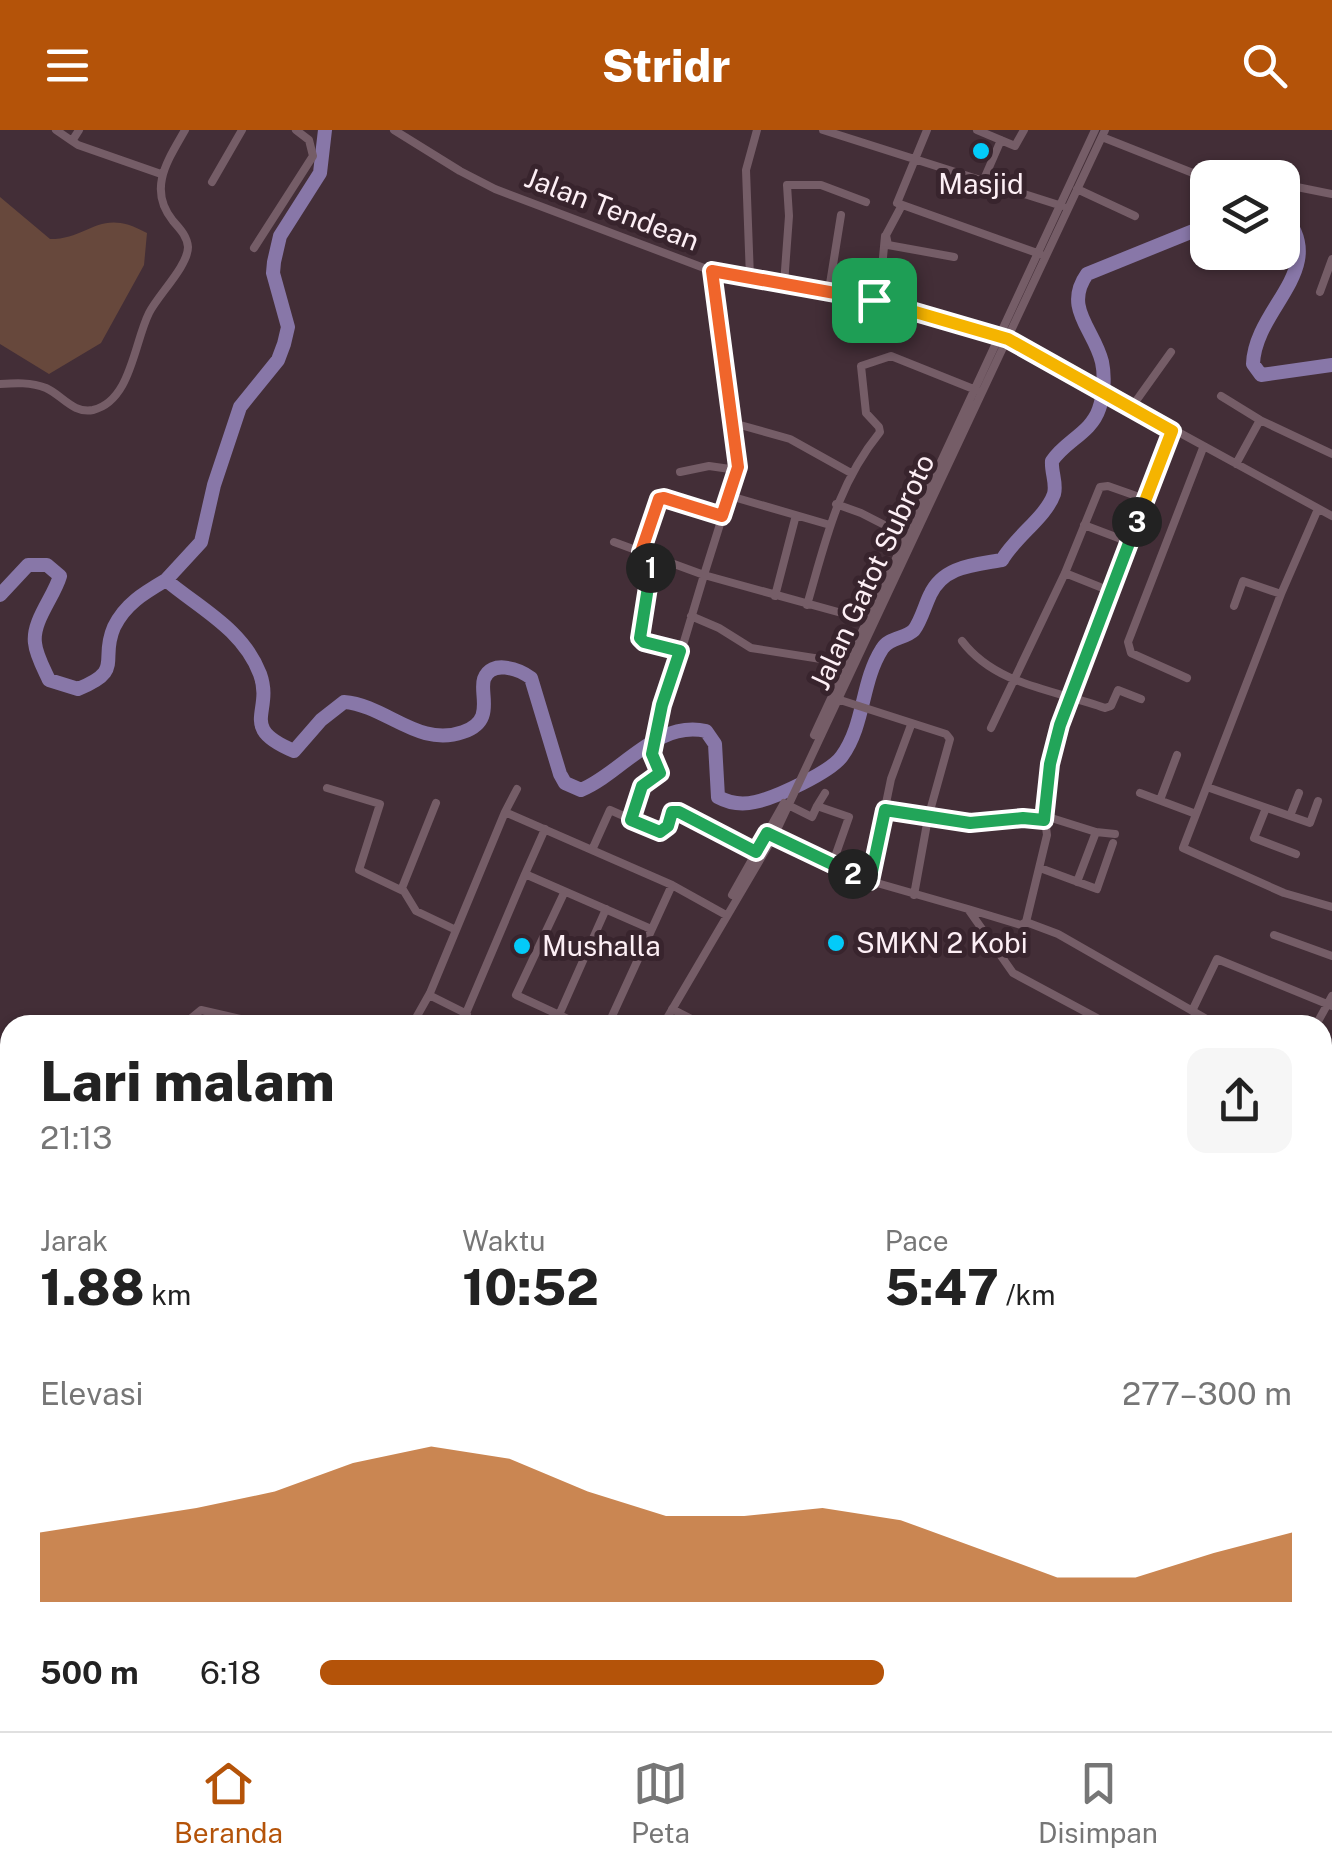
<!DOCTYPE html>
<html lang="id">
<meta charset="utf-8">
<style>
body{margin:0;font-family:"Public Sans",sans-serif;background:#f6f6f6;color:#222;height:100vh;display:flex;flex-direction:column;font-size:38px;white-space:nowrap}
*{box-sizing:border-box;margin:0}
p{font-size:32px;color:#767676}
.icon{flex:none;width:55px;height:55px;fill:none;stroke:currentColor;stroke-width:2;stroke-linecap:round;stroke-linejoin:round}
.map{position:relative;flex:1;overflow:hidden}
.panel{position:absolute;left:0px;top:885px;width:1332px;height:718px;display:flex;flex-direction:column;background:#fff;border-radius:30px 30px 0 0;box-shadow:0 2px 8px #0004}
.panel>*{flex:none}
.fabs{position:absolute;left:1190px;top:30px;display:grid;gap:20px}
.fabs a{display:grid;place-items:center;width:110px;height:110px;border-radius:20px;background:#fff;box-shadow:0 2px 8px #0004;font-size:50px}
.pin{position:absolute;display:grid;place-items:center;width:85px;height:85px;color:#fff;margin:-42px;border-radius:20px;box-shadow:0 5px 15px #0006}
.km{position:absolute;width:50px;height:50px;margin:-25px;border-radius:50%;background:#222;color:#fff;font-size:28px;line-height:50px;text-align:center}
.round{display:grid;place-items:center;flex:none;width:105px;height:105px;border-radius:20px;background:#f6f6f6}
.summary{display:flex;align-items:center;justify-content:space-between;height:170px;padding:0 40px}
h1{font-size:55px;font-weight:800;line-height:75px}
.stats{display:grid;grid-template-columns:repeat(3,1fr);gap:15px;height:170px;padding:10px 40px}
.stats div{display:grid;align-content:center}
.stats b{font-size:50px;font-weight:800}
.stats small{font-size:28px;font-weight:400}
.stats p{font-size:28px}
.chart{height:280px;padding:20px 40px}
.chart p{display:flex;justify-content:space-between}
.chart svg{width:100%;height:180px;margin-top:10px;fill:#b45309;opacity:.7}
ul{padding:0 40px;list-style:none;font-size:32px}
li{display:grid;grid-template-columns:160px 120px 1fr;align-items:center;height:75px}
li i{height:25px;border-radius:12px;background:#b45309}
header{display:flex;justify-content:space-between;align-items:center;height:130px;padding:0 40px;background:#b45309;color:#fff;font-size:45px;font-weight:800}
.tabs{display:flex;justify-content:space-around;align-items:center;height:140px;border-top:2px solid #e0e0e0;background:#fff;font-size:28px;color:#767676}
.tabs a{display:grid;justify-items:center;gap:5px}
.tabs .current{color:#b45309}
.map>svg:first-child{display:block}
</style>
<header><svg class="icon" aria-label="menu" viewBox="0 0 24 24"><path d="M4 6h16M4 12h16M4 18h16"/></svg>Stridr<svg class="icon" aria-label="search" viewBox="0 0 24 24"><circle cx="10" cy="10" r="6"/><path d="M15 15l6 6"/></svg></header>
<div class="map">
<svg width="1332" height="1601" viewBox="0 0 1332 1601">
<rect width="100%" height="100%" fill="#432e37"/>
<path fill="#67483c" d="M0 67 50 109C91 109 99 76 147 103L144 135 101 213 49 244 0 214Z
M0 1548 10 1568V1592L22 1593 27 1601H0Z"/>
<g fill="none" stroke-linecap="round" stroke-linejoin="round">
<path stroke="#8877a8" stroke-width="2.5" d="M1322 1214 1332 1217"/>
<path stroke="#8877a8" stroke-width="14" d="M325 0 320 43 280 106 274 132 273 143 288 197 284 214 278 230 240 277 214 355 201 412 166 450C199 478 243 499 260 544 274 583 237 597 294 621L321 590 344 572C386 575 418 618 463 602 496 591 479 564 484 549 491 529 519 539 531 548L560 644 565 653 581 660C622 643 656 590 706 601L715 614 718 667C729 673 742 675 755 672 775 668 831 642 842 626 865 594 861 552 882 519 889 507 905 509 914 500 921 491 925 475 930 465 943 436 974 435 1002 430 1015 407 1046 387 1054 364 1057 353 1051 342 1052 331 1065 311 1091 303 1099 279 1104 265 1105 246 1102 232 1094 199 1063 178 1087 144L1208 95
M1282 83C1332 138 1255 177 1253 234L1261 245 1332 235
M0 465 28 435H47L60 446C54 467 32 491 35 513 36 525 44 539 49 550L78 559C125 540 99 531 114 497 125 474 144 463 166 450
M0 1258 10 1262
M489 1592 497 1601"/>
<path stroke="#755d67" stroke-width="8" d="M56 0 72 11
M79 0 72 11 78 15 161 44
M394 0 460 41 495 59 712 141 884 173 1008 209 1332 386
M823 0 1062 76
M927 0 897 73 1040 124
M977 0 1015 16 1024 0
M1102 7 1208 49
M984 49 1001 10
M212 52 242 0
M1282 54 1332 64
M1077 59 1135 86
M902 75 886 105 888 115 954 127
M254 118 313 26 309 10 296 0
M712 141 738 337 704 445 867 490
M750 148 746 40 757 0
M784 154 789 86 787 55H821L866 72
M829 160 841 85
M1320 162 1332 129
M874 170 882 138 885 106
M0 254C15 253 31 252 46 258 62 265 73 284 93 280 131 271 134 213 149 183 158 165 188 136 188 117 187 106 180 99 173 91 147 59 168 30 185 0
M1221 266 1260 290
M1131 278 1171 222
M733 293 790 309 851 343
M1236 334 1260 290 1332 324
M680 342 709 336 737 340
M730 366 830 395
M836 374 861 383 906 406
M1318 379 1281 464 1183 718 1284 763 1332 777
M1084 395 1129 412
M614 412 704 445 656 605 652 624 660 643 641 657 631 689
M641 422 661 368 722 386
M654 427 640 508 644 512 680 521
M1065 443 1110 461
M775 466 796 385
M807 475C826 410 837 355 880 302L879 297 866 283 861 236 891 226 976 260
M1234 476 1243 451 1281 464
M691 486 719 498 751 518 846 533
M962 511C996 556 1056 560 1105 578L1111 576 1118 560 1141 569
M1187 548 1131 523 1128 512 1203 318
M837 569 946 604 950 609 928 688 914 765
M991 598 1065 443 1100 357 1108 356 1145 369
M814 605 1095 0
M1207 657 1310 693 1318 671
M327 658 380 674 359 740 403 761
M1140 663 1196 684
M1160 670 1177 625
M436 673 402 758 416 781 456 800
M788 675 812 687 817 676 849 687 832 735
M817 676 825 663
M1266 678 1254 708 1296 724
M885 680 970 693 1023 688 1045 690
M505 682 517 659
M1045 686 1096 702 1115 704
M1290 686 1299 663
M545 699 525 744 651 799
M770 704 870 751 968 779 1013 843 1110 895
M592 720 610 680 660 702 668 695 673 683 679 682 760 723
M1040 738 1097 759 1113 713
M870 751 891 649 911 595
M1077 752 1096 702
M564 763 516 865 581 895
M732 765 784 673
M968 779 1021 795 1026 792 1047 705 1045 690 1050 634 1073 555 1172 301
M1026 792 1058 804 1217 895
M1274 805 1332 826
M429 865 467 884
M672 879 703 895
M1192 881 1217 829 1332 876
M559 885 606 779
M183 895 201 880 267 895
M412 895 430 863 505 682 672 755 726 785
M461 895 525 744
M608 895 672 755
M663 895 774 706 1105 0
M1316 895 1332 866
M1322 928H1332
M1322 993 1332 997
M0 1120 10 1105
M1322 1140 1332 1145
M1322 1174 1332 1176
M152 1601 160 1592
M161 1601 168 1592"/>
<path stroke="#c6656c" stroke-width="11" d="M0 1454 10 1457
M91 1592 99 1601"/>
</g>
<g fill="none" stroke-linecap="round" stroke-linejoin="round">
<g stroke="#fff" stroke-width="20">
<path id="split-1" d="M651 438 654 427 641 422 659 369 664 368 722 386 738 337 712 141 874 170"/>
</g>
<g stroke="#fff" stroke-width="20">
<path id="split-2" d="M651 438 640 508 644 512 680 521 662 575 652 624 660 643 642 656 631 690 660 702 668 696 672 682H679L756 722 767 703 853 744"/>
</g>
<g stroke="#fff" stroke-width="20">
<path id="split-3" d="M853 744 870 751 885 680 970 693 1023 688 1044 690 1050 634 1060 595 1137 392"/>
</g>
<g stroke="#fff" stroke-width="20">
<path id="split-4" d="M874 170 1008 209 1172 301 1137 392"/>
</g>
<use href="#split-1" stroke="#f0652b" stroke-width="12"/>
<use href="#split-2" stroke="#22a559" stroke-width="12"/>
<use href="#split-3" stroke="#22a559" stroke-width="12"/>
<use href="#split-4" stroke="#f5b400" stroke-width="12"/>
</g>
<g fill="#03cbf9" stroke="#38242d" stroke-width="4">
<circle cx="981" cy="21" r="10"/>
<circle cx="836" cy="813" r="10"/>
<circle cx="522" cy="816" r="10"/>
</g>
<g text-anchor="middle" stroke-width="10" stroke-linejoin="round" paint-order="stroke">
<g font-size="28" fill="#fdeff5" stroke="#38242d" text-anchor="start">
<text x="981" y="64" text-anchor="middle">Masjid</text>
<text x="856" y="823">SMKN 2 Kobi</text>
<text x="542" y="826">Mushalla</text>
</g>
<g font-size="28" fill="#fdeff5" stroke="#38242d">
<text transform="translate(612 79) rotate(21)" y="10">Jalan Tendean</text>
<text transform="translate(872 442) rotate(-65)" y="10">Jalan Gatot Subroto</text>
</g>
</g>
</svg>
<div class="fabs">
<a><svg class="icon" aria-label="layers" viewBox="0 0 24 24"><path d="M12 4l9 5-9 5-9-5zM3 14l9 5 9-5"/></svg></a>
</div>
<div class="pin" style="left:874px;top:170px;background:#1e9e55"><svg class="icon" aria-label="arrive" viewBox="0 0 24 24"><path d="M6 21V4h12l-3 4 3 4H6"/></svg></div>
<b class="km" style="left:651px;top:438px">1</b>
<b class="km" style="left:853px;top:744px">2</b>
<b class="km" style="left:1137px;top:392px">3</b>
<section class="panel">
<div class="summary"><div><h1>Lari malam</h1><p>21:13</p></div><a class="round"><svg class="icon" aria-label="share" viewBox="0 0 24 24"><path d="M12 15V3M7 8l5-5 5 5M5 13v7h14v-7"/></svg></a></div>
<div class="stats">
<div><p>Jarak</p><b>1.88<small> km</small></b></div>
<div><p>Waktu</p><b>10:52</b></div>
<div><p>Pace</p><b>5:47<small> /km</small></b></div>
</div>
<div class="chart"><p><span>Elevasi</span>277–300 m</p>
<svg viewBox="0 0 160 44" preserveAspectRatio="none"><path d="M0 44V27L10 24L20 21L30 17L40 10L50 6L60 9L70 17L80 23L90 23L100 21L110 24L120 31L130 38L140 38L150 32L160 27V44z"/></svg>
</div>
<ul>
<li><b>500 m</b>6:18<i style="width:58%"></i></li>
</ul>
</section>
</div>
<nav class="tabs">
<a class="current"><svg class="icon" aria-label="home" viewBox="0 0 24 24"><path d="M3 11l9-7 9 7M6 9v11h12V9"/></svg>Beranda</a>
<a><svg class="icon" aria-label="map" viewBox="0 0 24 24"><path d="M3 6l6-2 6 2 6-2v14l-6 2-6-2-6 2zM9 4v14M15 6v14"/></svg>Peta</a>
<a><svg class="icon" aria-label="saved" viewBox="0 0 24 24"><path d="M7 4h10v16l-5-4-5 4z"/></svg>Disimpan</a>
</nav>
